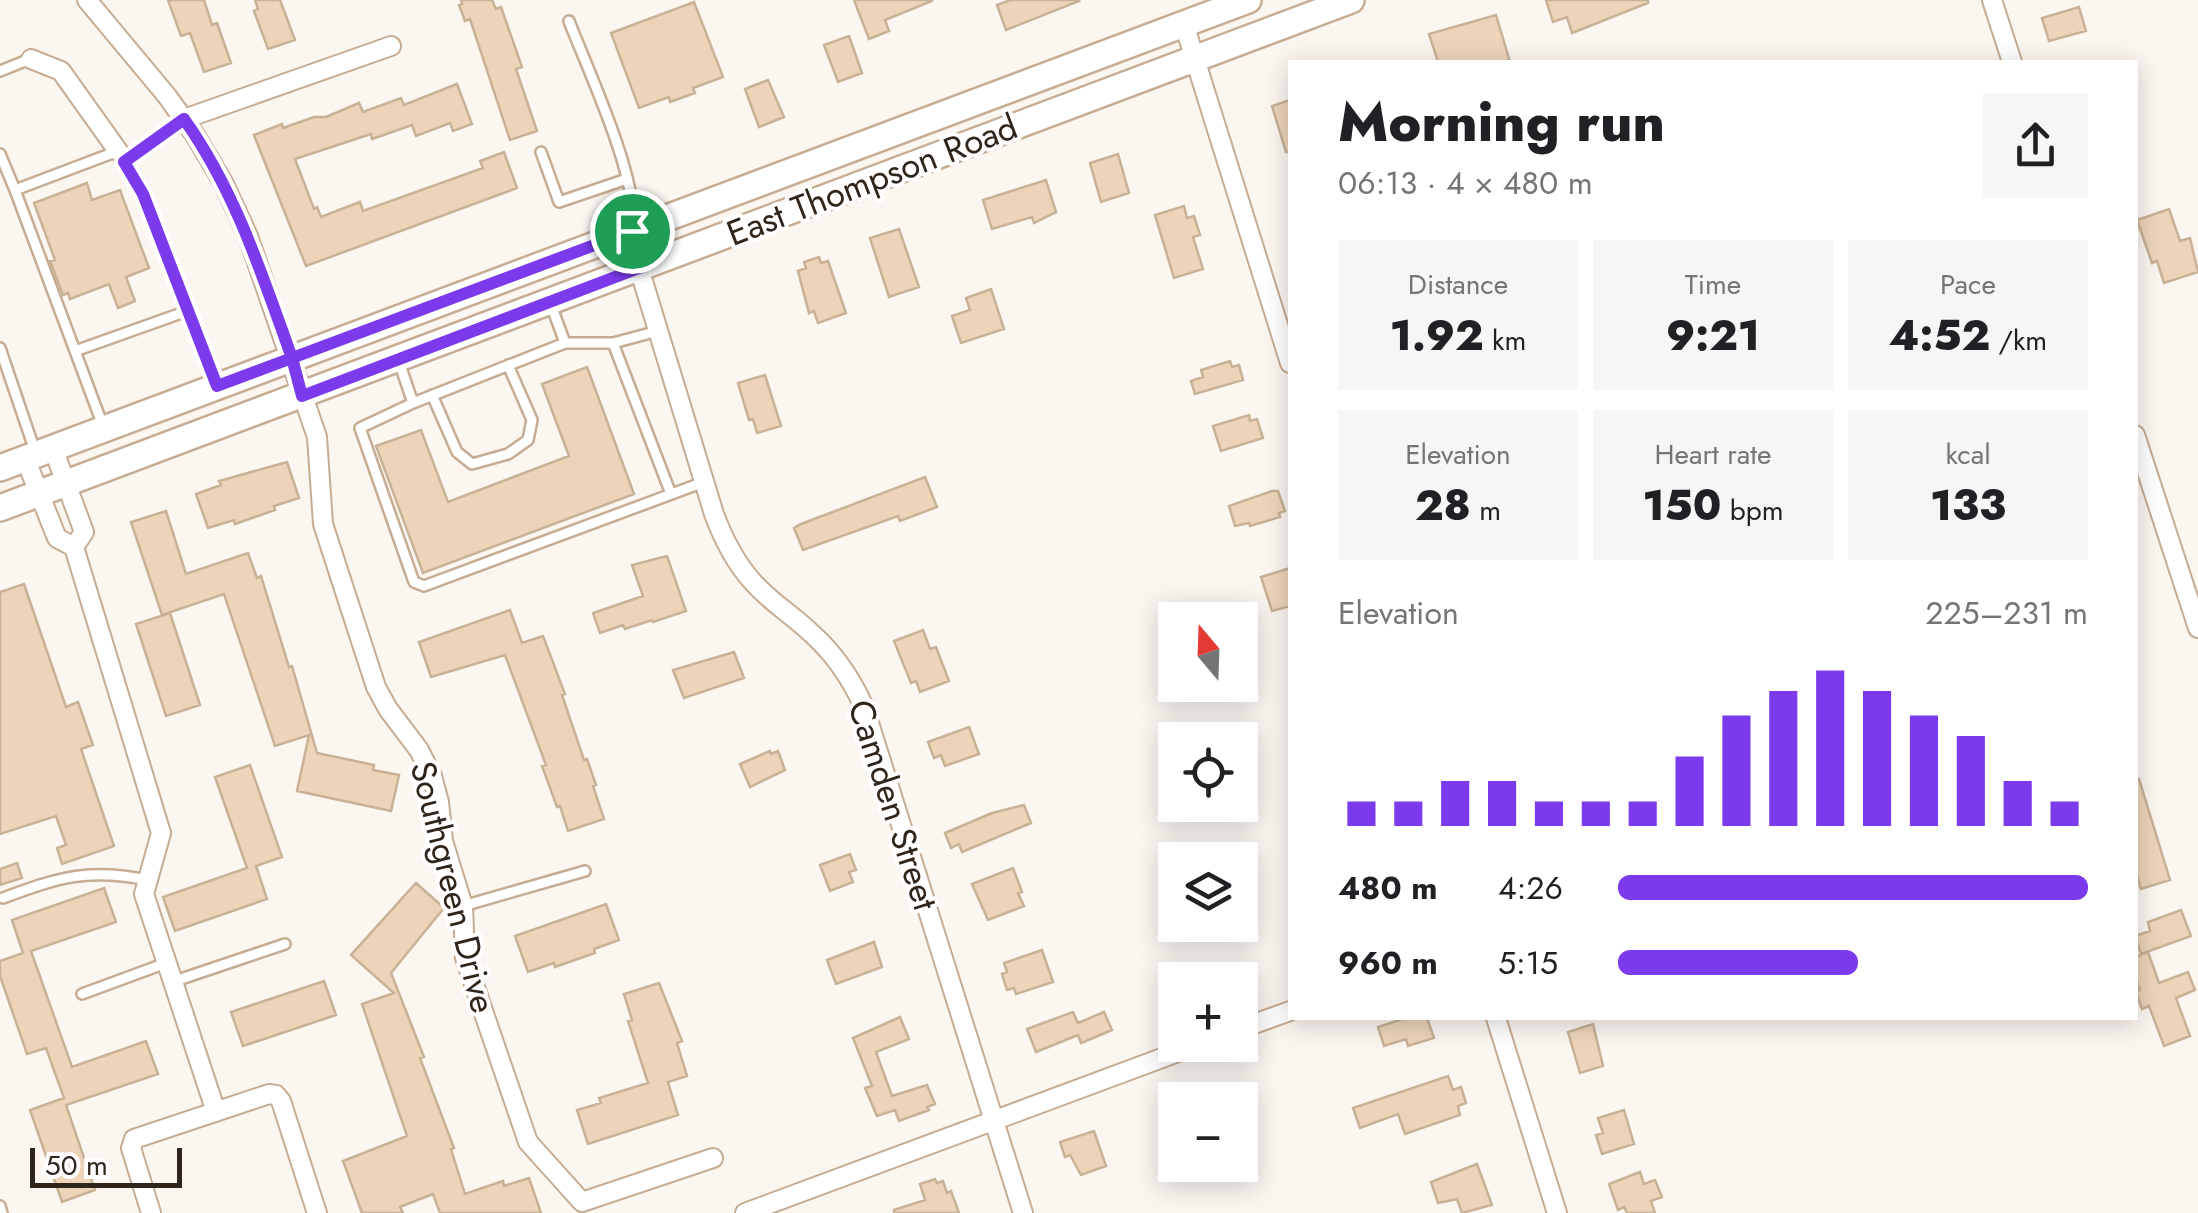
<!DOCTYPE html>
<meta charset="utf-8">
<style>
body{margin:0;font-family:Jost,sans-serif;background:#f6f6f6;color:#202124;height:100vh;display:flex;flex-direction:column;font-size:38px;white-space:nowrap}
*{box-sizing:border-box;margin:0}
p{font-size:32px;color:#757577}
.icon{flex:none;width:55px;height:55px;fill:none;stroke:currentColor;stroke-width:2;stroke-linecap:round;stroke-linejoin:round}
.map{position:relative;flex:1;overflow:hidden}
.drawer{position:absolute;left:1288px;top:60px;width:850px;height:960px;display:flex;flex-direction:column;background:#fff;border-radius:0px;box-shadow:0 5px 25px #0003}
.drawer>*{flex:none}
.needle{width:65px;rotate:341deg}
.controls{position:absolute;left:1158px;top:602px;display:grid;gap:20px}
.controls a{display:grid;place-items:center;width:100px;height:100px;border-radius:0px;background:#fff;box-shadow:0 5px 25px #0003;font-size:50px}
.scale{position:absolute;left:30px;bottom:25px;width:152px;box-sizing:border-box;padding-left:10px;border:5px solid #2f251b;border-top:0;font-size:28px;line-height:35px;white-space:nowrap;color:#2f251b;-webkit-text-stroke:8px #fff;paint-order:stroke}
.pin{position:absolute;display:grid;place-items:center;width:85px;height:85px;color:#fff;margin:-42px;border:5px solid #fff;border-radius:50%;box-shadow:0 2px 10px #0007}
.round{display:grid;place-items:center;flex:none;width:105px;height:105px;border-radius:0px;background:#f6f6f6}
.overview{display:flex;align-items:center;justify-content:space-between;height:170px;padding:0 50px}
h1{font-size:55px;font-weight:800;line-height:75px}
.metrics{display:grid;grid-template-columns:repeat(3,1fr);gap:15px;height:170px;padding:10px 50px}
.metrics div{display:grid;align-content:center;border-radius:0px;background:#f6f6f6;text-align:center}
.metrics b{font-size:42px;font-weight:800}
.metrics small{font-size:28px;font-weight:400}
.metrics p{font-size:28px}
.chart{height:280px;padding:20px 50px}
.chart p{display:flex;justify-content:space-between}
.chart svg{width:100%;height:180px;margin-top:10px;stroke:#7c3aed;stroke-width:6}
ul{padding:0 50px;list-style:none;font-size:32px}
li{display:grid;grid-template-columns:160px 120px 1fr;align-items:center;height:75px}
li i{height:25px;border-radius:12px;background:#7c3aed}
.map>svg:first-child{display:block}
</style>
<div class="map">
<svg width="2198" height="1213" viewBox="0 0 2198 1213">
<rect width="100%" height="100%" fill="#fcf6f1"/>
<path fill="#edd4b9" stroke="#c8b195" stroke-width="2.5" d="M168 0H204L212 25 217 23 231 63 204 72 190 33 181 36Z
M255 0H280L295 40 268 49 254 11 258 9Z
M461 0H492L496 9 501 7 522 67 516 69 537 131 510 140 470 19 465 21 459 5 462 4Z
M854 0H932V1L885 20 889 31 869 39Z
M1010 0H1078L1079 1 1006 30 997 5Z
M1546 0H1648V3L1572 33 1567 17 1553 22Z
M694 2 723 77 693 88 695 93 670 102 669 97 639 108 611 33Z
M2079 7 2086 31 2049 41 2042 18Z
M1496 15 1510 62H1438L1429 34Z
M849 36 862 73 838 82 824 45Z
M768 80 784 117 759 127 745 89Z
M457 84 472 124 453 131 450 123 416 136 412 125 372 139 371 134 295 159 314 209 317 207 321 217 360 202 363 211 483 168 480 161 504 152 517 188 306 266 254 135 282 124 283 128 314 117H326L359 103 363 112 401 98 404 105Z
M1290 100V151L1286 152 1272 106Z
M1118 154 1129 193 1101 202 1090 163Z
M1046 180 1056 212 1034 223 1032 217 992 229 983 200Z
M87 183 92 200 120 190 149 268 126 277 135 301 118 308 109 284 70 299 68 293 63 295 50 261 55 260 34 203Z
M1184 206 1187 218 1194 216 1200 235 1193 237 1203 269 1174 278 1155 215Z
M2169 209 2180 241 2190 238 2198 272 2164 283 2157 261 2152 263 2137 220Z
M899 229 919 287 889 297 870 238Z
M819 257 821 263 828 261 846 313 818 323 814 311 809 313 798 271 806 268 804 262Z
M991 289 1004 329 961 343 952 316 970 310 966 298Z
M1230 361 1232 367 1239 365 1243 380 1195 394 1191 381 1203 377 1201 370Z
M587 367 634 494 423 573 376 446 421 430 448 502 569 456 542 384Z
M765 375 781 426 757 433 753 419 749 420 738 383Z
M1249 415 1250 421 1257 419 1263 438 1221 451 1213 426Z
M287 462 299 498 274 506 275 510 235 524 234 520 208 528 196 494 221 485 219 481Z
M925 477 937 507 900 521 898 516 803 550 794 528 801 524Z
M1272 491H1278L1285 511 1279 513 1280 517 1250 526 1249 523 1235 526 1229 506Z
M166 511 186 574 248 553 257 578 261 576 289 667 292 666 317 753 374 765 373 770 399 775 391 811 297 791 309 735 275 746 224 594 162 615 131 522Z
M667 556 686 611 653 622 652 620 625 629 623 625 600 633 593 613 643 596 632 565Z
M1290 568V606L1272 611 1261 577Z
M24 584 66 707 78 702 87 728 93 745 81 749 114 846 62 864 57 848 66 845 56 816 0 834V592Z
M510 610 522 643 543 636 565 694 562 695 584 760 587 759 596 785 593 786 604 819 568 831 560 806 557 807 542 766 546 765 505 655 431 677 419 642Z
M170 613 200 705 166 716 136 624Z
M923 630 930 649 936 647 949 681 920 692 916 681 911 683 894 641Z
M734 652 744 678 684 698 673 670Z
M969 727 979 754 945 766 941 755 934 758 928 742Z
M770 751 771 754 778 751 785 770 750 787 740 764Z
M250 765 282 857 256 866 267 899 175 931 163 897 247 868 215 777Z
M2135 779H2139L2170 880 2141 889 2135 869Z
M1024 805 1031 823 962 852 959 844 951 848 945 833 992 813Z
M850 854 856 870 849 872 853 882 830 891 820 865Z
M17 863 22 878 0 885V869Z
M1013 868 1022 892 1018 893 1024 906 988 920 972 884Z
M416 883 444 908 391 973 424 1057 420 1058 454 1148 451 1149 465 1194 503 1181 504 1186 529 1178 541 1213H440L433 1194 400 1207 403 1213H362L343 1161 407 1136 362 1004 394 993 351 955Z
M104 888 116 922 31 951 72 1067 146 1041 158 1074 66 1105 95 1190 62 1202 30 1110 64 1098 46 1048 27 1054 0 976V961L23 953 12 920Z
M606 904 619 940 594 949 595 953 555 967 554 963 528 972 515 936Z
M2181 910 2191 936 2141 954 2135 936 2150 931 2148 922Z
M874 942 882 967 836 984 827 960Z
M1042 950 1053 982 1016 994 1014 988 1007 990 1002 974 1007 972 1004 963Z
M2148 952 2159 983 2188 972 2195 990 2176 998 2190 1036 2164 1046 2149 1006 2142 1009 2136 992 2140 990 2135 976V957Z
M324 981 336 1015 243 1046 231 1012Z
M659 983 682 1041 677 1043 687 1076 668 1082 678 1115 588 1144 577 1110 601 1103 599 1098 648 1083 628 1021 632 1020 624 994Z
M1073 1012 1078 1023 1104 1012 1112 1030 1081 1043 1078 1035 1036 1052 1027 1029Z
M900 1017 909 1039 876 1052 892 1096 927 1085 935 1104 927 1107 929 1110 899 1121 895 1110 877 1116 865 1088 872 1086 853 1038Z
M1406 1018H1427L1434 1038 1408 1046 1406 1039 1384 1046 1378 1027Z
M1593 1024 1603 1066 1580 1073 1568 1032Z
M1448 1076 1453 1090 1461 1087 1466 1103 1458 1106 1460 1115 1405 1134 1398 1114 1360 1128 1353 1108Z
M1624 1110 1634 1144 1602 1154 1596 1135 1603 1133 1598 1118Z
M1094 1131 1106 1166 1081 1175 1070 1155 1065 1157 1060 1142Z
M1477 1164 1492 1205 1462 1213 1457 1199 1438 1203 1431 1182Z
M1640 1172 1644 1184 1655 1180 1662 1197 1651 1201 1655 1213H1627L1624 1207 1618 1210 1609 1184Z
M935 1179 937 1183 943 1181 947 1193 951 1191 959 1213H894V1210L925 1200 920 1184Z"/>
<g fill="none" stroke-linecap="round" stroke-linejoin="round">
<g stroke="#c7ac94" stroke-width="14">
<path id="service" d="M569 21C588 70 638 177 633 227
M0 71 30 59
M541 152 559 202 627 179
M0 154 15 190
M124 161 183 120
M565 343H613L658 331
M613 343 671 494
M0 348 36 454
M75 351 190 310
M398 359 413 403 360 428 414 582 424 586 704 482
M432 395 457 452 472 464 508 454 528 440 532 420 508 365
M413 403 565 343 550 302
M103 426 15 190 118 151 143 194 216 383
M3 898C60 877 87 868 148 880
M463 906 585 871
M172 982 285 944
M82 994 166 963
M0 1206 2 1213"/>
</g>
<g stroke="#c7ac94" stroke-width="22">
<path id="minor" d="M87 0 167 96 195 135 224 184 248 236 317 437 323 524 376 687 388 709 419 750 432 776 439 802 443 841 463 906 465 958 528 1142 582 1202 713 1158
M1992 0 2012 62
M1184 24 1290 363
M31 59 61 71 118 151
M184 119 391 46
M639 268 714 514C723 538 734 561 752 581 769 601 791 614 810 632 834 653 851 678 864 707L1023 1213
M2135 435 2198 628
M53 448 84 532 74 547
M25 458 57 538 74 547 161 833 144 894 216 1112
M1496 1018 1557 1213
M1240 1029 1290 1011
M151 1213 131 1148 134 1139 269 1094 276 1095 281 1101 317 1213
M745 1213 1197 1045"/>
</g>
<g stroke="#c7ac94" stroke-width="30">
<path id="secondary" d="M0 468 1248 0
M0 508 1351 0"/>
</g>
<use href="#service" stroke="#fff" stroke-width="9"/>
<use href="#minor" stroke="#fff" stroke-width="18"/>
<use href="#secondary" stroke="#fff" stroke-width="25"/>
</g>
<g fill="none" stroke-linecap="round" stroke-linejoin="round">
<g stroke="#fff" stroke-width="20">
<path id="route" d="M632 231 292 358C262 275 236 192 184 119L124 162 143 194 217 386 292 358 302 396 639 268 632 231"/>
</g>
<use href="#route" stroke="#7c3aed" stroke-width="12"/>
</g>
<g text-anchor="middle" stroke-width="8" stroke-linejoin="round" paint-order="stroke">
<g font-size="35" fill="#2f251b" stroke="#fff">
<text transform="translate(872 180) rotate(-21)" y="12">East Thompson Road</text>
<text transform="translate(893 805) rotate(72)" y="12">Camden Street</text>
<text transform="translate(453 887) rotate(76)" y="12">Southgreen Drive</text>
</g>
</g>
</svg>
<div class="controls">
<a><svg class="needle" viewBox="-14 -14 28 28"><path d="M0-13l5 13h-10z" fill="#e53935"/><path d="M0 13l5-13h-10z" fill="#757577"/></svg></a>
<a><svg class="icon" aria-label="locate" viewBox="0 0 24 24"><circle cx="12" cy="12" r="6"/><path d="M12 2v4M12 18v4M2 12h4M18 12h4"/></svg></a>
<a><svg class="icon" aria-label="layers" viewBox="0 0 24 24"><path d="M12 4l9 5-9 5-9-5zM3 14l9 5 9-5"/></svg></a>
<a>+</a>
<a>−</a>
</div>
<div class="scale">50 m</div>
<div class="pin" style="left:632px;top:231px;background:#1e9e55"><svg class="icon" aria-label="arrive" viewBox="0 0 24 24"><path d="M6 21V4h12l-3 4 3 4H6"/></svg></div>
<section class="drawer">
<div class="overview"><div><h1>Morning run</h1><p>06:13 · 4 × 480 m</p></div><a class="round"><svg class="icon" aria-label="share" viewBox="0 0 24 24"><path d="M12 15V3M7 8l5-5 5 5M5 13v7h14v-7"/></svg></a></div>
<div class="metrics">
<div><p>Distance</p><b>1.92<small> km</small></b></div>
<div><p>Time</p><b>9:21</b></div>
<div><p>Pace</p><b>4:52<small> /km</small></b></div>
</div>
<div class="metrics">
<div><p>Elevation</p><b>28<small> m</small></b></div>
<div><p>Heart rate</p><b>150<small> bpm</small></b></div>
<div><p>kcal</p><b>133</b></div>
</div>
<div class="chart"><p><span>Elevation</span>225–231 m</p>
<svg viewBox="0 0 160 44" preserveAspectRatio="none"><path d="M5 44V38M15 44V38M25 44V33M35 44V33M45 44V38M55 44V38M65 44V38M75 44V27M85 44V17M95 44V11M105 44V6M115 44V11M125 44V17M135 44V22M145 44V33M155 44V38"/></svg>
</div>
<ul>
<li><b>480 m</b>4:26<i style="width:100%"></i></li>
<li><b>960 m</b>5:15<i style="width:51%"></i></li>
</ul>
</section>
</div>
